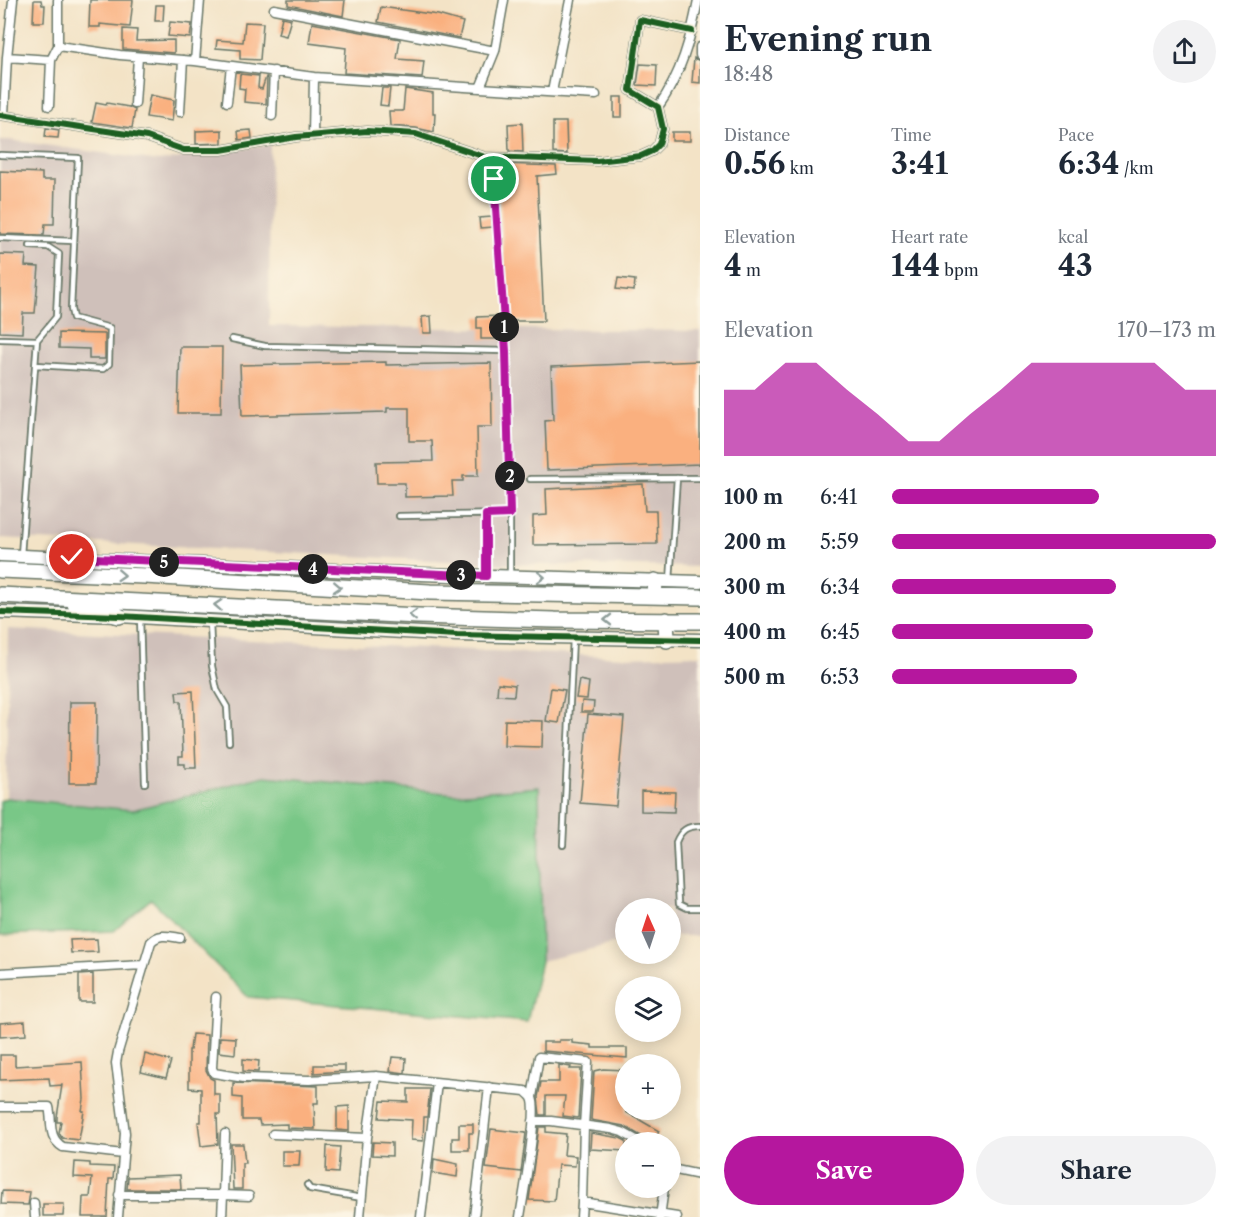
<!DOCTYPE html>
<meta charset="utf-8">
<style>
body{margin:0;font-family:"Libre Caslon Text",serif;background:#f2f2f3;color:#1f2937;height:100vh;display:flex;flex-direction:column;font-size:22px;white-space:nowrap}
*{box-sizing:border-box;margin:0}
p{font-size:20px;color:#747a83}
.icon{flex:none;width:33px;height:33px;fill:none;stroke:currentColor;stroke-width:2;stroke-linecap:round;stroke-linejoin:round}
.map{position:relative;flex:1;overflow:hidden}
.drawer{display:flex;flex-direction:column;background:#fff;width:540px}
.drawer>*{flex:none}
.needle{width:39px;rotate:357deg}
.controls{position:absolute;left:615px;top:898px;display:grid;gap:12px}
.controls a{display:grid;place-items:center;width:66px;height:66px;border-radius:50%;background:#fff;box-shadow:0 3px 15px #0003;font-size:30px}
.pin{position:absolute;display:grid;place-items:center;width:51px;height:51px;color:#fff;margin:-26px;border:3px solid #fff;border-radius:50%;box-shadow:0 2px 6px #0007}
.km{position:absolute;width:30px;height:30px;margin:-15px;border-radius:50%;background:#222;color:#fff;font-size:16px;line-height:30px;text-align:center}
.round{display:grid;place-items:center;flex:none;width:63px;height:63px;border-radius:32px;background:#f2f2f3}
.head{display:flex;align-items:center;justify-content:space-between;height:102px;padding:0 24px}
h1{font-size:33px;font-weight:700;line-height:45px}
.figures{display:grid;grid-template-columns:repeat(3,1fr);gap:9px;height:102px;padding:6px 24px}
.figures div{display:grid;align-content:center}
.figures b{font-size:30px;font-weight:700}
.figures small{font-size:16px;font-weight:400}
.figures p{font-size:16px}
.chart{height:168px;padding:12px 24px}
.chart p{display:flex;justify-content:space-between}
.chart svg{width:100%;height:108px;margin-top:6px;fill:#b5179e;opacity:.7}
.button{display:flex;gap:12px;margin-top:auto;padding:12px 24px}
.button a{flex:1;height:69px;border-radius:36px;background:#b5179e;color:#fff;font-size:24px;font-weight:700;line-height:69px;text-align:center}
.button a+a{background:#f2f2f3;color:#1f2937}
ul{padding:0 24px;list-style:none;font-size:20px}
li{display:grid;grid-template-columns:96px 72px 1fr;align-items:center;height:45px}
li i{height:15px;border-radius:8px;background:#b5179e}
main{display:flex;flex:1;min-height:0}
.map>svg:first-child{display:block}
</style>
<main>
<div class="map">
<svg width="700" height="1217" viewBox="0 0 700 1217">
<rect width="100%" height="100%" fill="#fcf5e5"/>
<filter id="ink" filterUnits="userSpaceOnUse"><feTurbulence type="fractalNoise" baseFrequency=".0167" numOctaves="2"/><feDisplacementMap in="SourceGraphic" scale="12" xChannelSelector="R" yChannelSelector="G"/><feConvolveMatrix kernelMatrix="1 2 1 2 8 2 1 2 1" color-interpolation-filters="sRGB"/></filter>
<filter id="wash" filterUnits="userSpaceOnUse"><feTurbulence type="fractalNoise" baseFrequency=".008" numOctaves="4" result="noise"/><feDisplacementMap in="SourceGraphic" scale="24" xChannelSelector="R" yChannelSelector="G"/><feGaussianBlur stdDeviation="1.35" result="paint"/><feColorMatrix in="noise" values="0 0 0 0 0 0 0 0 0 0 0 0 0 0 0 0 0 1.4 0 .05"/><feComposite in="paint" operator="in"/></filter>
<g filter="url(#wash)">
<rect width="100%" height="100%" fill="#f3e3c6"/>
<path fill="#cfc0ba" d="M0 140H9L159 161 270 145 269 326 700 331V567L505 564 0 538Z
M8 629 625 657 700 655V936H671L670 909H626L625 941 541 961 539 787 455 794 264 776 133 810 6 798Z"/>
<path fill="#79c787" stroke="#4c825e" stroke-width="1.5" d="M264 776 455 794 539 787 541 961 527 1022 248 997 151 899 114 931 0 935V801L6 798 133 810Z"/>
<g id="blocks">
<path fill="#fab07f" d="M34 0H41L42 5H45L44 22H33Z
M90 0H133L130 27 100 24V27H89Z
M288 0H345L343 16 288 5Z
M156 5H164L163 21H155Z
M381 7 438 15 463 22 459 38 378 22Z
M282 17 291 19 286 36 278 34Z
M170 22 192 24 190 38 168 36Z
M245 22 263 23 260 60 240 59V50L216 48 217 40 243 42Z
M312 23 400 39 397 59 424 61 422 78 344 73 346 48 309 43Z
M123 29 137 30 136 41 174 40V53L123 49Z
M694 58 700 61V83L692 82Z
M640 64 657 65 656 86 637 85Z
M240 74 259 76 258 88 262 89 266 77H267L266 104 244 102 245 89 239 88Z
M382 88H390L388 106 380 105Z
M405 89 433 93V113H435L434 132 416 128 390 126 389 111H403Z
M150 95 174 100 172 121 146 117Z
M614 97H622V117H614Z
M96 103 106 105 107 103 129 107 135 110 132 128 92 122Z
M553 122H566L567 154 553 153Z
M522 123 523 152 509 151 508 124Z
M46 128 59 130 58 138 45 137Z
M222 130V143L196 144V131Z
M251 130 252 138 239 140 238 131Z
M672 132H690V141H672Z
M502 164 556 166 557 174 537 176 544 321H508L499 186H502Z
M0 171 42 173V180H55L54 224H45L44 235 0 234Z
M492 217 493 227 480 228 479 218Z
M0 254 26 255 25 266 39 267 35 313H23L22 333 0 332Z
M618 278 635 280 634 291 616 289Z
M431 316 432 333H423L422 317Z
M499 316V339H481V328H477V317Z
M59 333 105 334V359H89V349L59 348Z
M180 347H222L221 413H178Z
M700 361V464L547 470 545 421 553 420 551 367Z
M386 362V365L491 363 492 427H477L478 476H463V481H452L453 496 405 497V483H377L376 462 433 461 432 441H409V408H387V412L242 416 240 365Z
M643 484 645 511H656L657 544 533 545V516L547 515 546 489Z
M579 680 589 682 587 699 576 698Z
M498 683 515 685 514 696 497 695Z
M551 688 565 690 559 723 546 721Z
M193 691 196 768H185V764H179V756H183L181 701H177L176 692Z
M582 701 594 702 593 712H581Z
M70 702H97L96 783H69Z
M588 714 624 717 616 806 580 803Z
M505 720 543 721 542 747 504 746Z
M641 791 675 792 674 812 641 811Z
M97 939 98 952 71 953 70 940Z
M93 974V1002H79V975Z
M25 1021 26 1035 0 1037V1023Z
M192 1034 207 1035 206 1070 210 1078 214 1080V1094H220V1114H217L218 1144 201 1146 198 1122H201V1089L189 1088V1050H190Z
M220 1037 236 1038 235 1054 219 1052Z
M559 1040H572V1043L592 1045V1048H627V1058L543 1051V1042H559Z
M145 1054 171 1061 166 1078 141 1072Z
M0 1055H15V1066L82 1062 84 1099 82 1111H84L79 1140 62 1138 59 1133 61 1122H57V1117L62 1085 50 1086 49 1078 0 1080Z
M392 1057 406 1058 405 1073 390 1071Z
M243 1059 259 1061 258 1072 243 1071Z
M314 1065H345V1071L314 1073Z
M559 1065 571 1067 570 1069H581L578 1118 563 1116 565 1096H546V1115H540L538 1097 541 1082H559Z
M603 1069 626 1070V1112L659 1131 653 1143 624 1126 591 1120 594 1071Z
M233 1083 318 1086V1103H314L315 1129 287 1128V1124L260 1125 259 1120H242V1098L233 1097Z
M408 1089H430L427 1117H424L423 1141 411 1140 412 1120 379 1118 381 1101 408 1102Z
M349 1106V1131L337 1130V1107Z
M459 1124H473V1133H469V1150H452V1138H459Z
M539 1127H546V1132L566 1134 564 1155 576 1156 575 1166 558 1165 554 1201 529 1200Z
M491 1129 526 1133 521 1172 486 1168Z
M591 1133 620 1138 626 1141V1151L590 1149Z
M373 1142 392 1143V1156L372 1155Z
M231 1144H243L245 1163H242V1189H233Z
M327 1146 340 1147 338 1173 326 1172Z
M282 1151H300L299 1166H282Z
M434 1159 458 1164 457 1177 433 1173Z
M75 1162 90 1163V1166L114 1167 113 1179H109L107 1217H82L83 1197H90L92 1178 74 1177Z
M180 1175 181 1189H127L128 1177Z
M2 1191 30 1192 28 1205 1 1204Z
M43 1204H64L63 1216H43Z"/>
</g>
</g>
<g filter="url(#ink)">
<use href="#blocks" fill-opacity="0" stroke="#697767" stroke-width="1.5"/>
<g fill="none" stroke-linecap="round" stroke-linejoin="round">
<g stroke="#697767" stroke-width="8">
<path id="lane" d="M0 155 78 158 71 309 73 318 110 328 109 364 103 369 36 365
M494 179 506 351 510 477V574
M0 238 74 241
M0 339 37 340
M232 339 265 346 506 351
M530 479 700 478
M399 516 510 514
M21 555 37 340 56 317 59 254 48 247 30 246
M486 573V515
M670 581 677 478
M140 617 145 783
M210 622 212 666 217 690 227 707 229 742
M700 826C687 826 681 830 676 842L679 904 687 908H700
M563 845 573 638
M307 1185 310 1189 362 1198"/>
</g>
<g stroke="#697767" stroke-width="11">
<path id="street" d="M13 0 7 57 51 60 58 46
M58 0V46L120 55 195 61 314 77 480 88 495 51 504 0
M274 9 495 51
M700 47V55
M195 61 200 0
M480 88 596 95
M552 92 570 0
M227 102 231 66
M135 104 138 57
M49 106 51 60
M658 107C681 75 691 38 698 0
M180 112 183 60
M0 115 147 137 184 150H221L296 137 367 131 416 134 485 157 597 161 641 156 652 151 659 144 663 129 658 107 630 90 640 20 692 31
M4 115 7 57
M272 116 274 71
M313 136 314 77
M0 973 143 965
M216 997 212 1068 214 1073 244 1078 309 1080 376 1076 525 1091C526 1092 531 1096 532 1098 539 1111 523 1197 520 1217
M532 1097 539 1057 588 1062 584 1126 582 1202 677 1217
M0 1107H49C53 1123 47 1137 63 1147L123 1154
M533 1121H551L611 1129 622 1132 642 1143
M225 1134 223 1195 249 1196
M273 1134 367 1138 360 1217
M367 1138 376 1076
M670 1165 676 1170 700 1175
M119 1195H223L222 1217
M34 1203 35 1217
M118 1217 125 1133 116 1063 118 1052 151 942C159 933 168 936 180 938
M421 1217 437 1083
M474 1217 489 1087
M581 1217 582 1202
M660 1217 664 1188"/>
</g>
<g stroke="#697767" stroke-width="15">
<path id="secondary" d="M0 555 421 574 700 582
M0 612 119 616 457 635 700 640"/>
</g>
<g stroke="#697767" stroke-width="18">
<path id="highway" d="M0 570 144 576 430 592 700 597
M0 595 418 616 555 620 700 621
M654 596 655 581
M75 604 119 616
M666 620 667 640"/>
</g>
<use href="#lane" stroke="#fff" stroke-width="4.5"/>
<use href="#street" stroke="#fff" stroke-width="8"/>
<use href="#secondary" stroke="#fff" stroke-width="12"/>
<use href="#highway" stroke="#fff" stroke-width="15"/>
<g stroke="#fcf5e5" stroke-width="10">
<path id="cycleway" d="M0 115 147 137 184 150H221L296 137 367 131 416 134 485 157 597 161 641 156 652 151 659 144 663 129 658 107 630 90 640 20 692 31
M0 612 119 616 457 635 700 640"/>
</g>
<use href="#cycleway" stroke="#1b5e20" stroke-width="6"/>
</g>
<defs><path id="oneway-chevron" d="M-2-3.5L2.5 0L-2 3.5" fill="none" stroke-width="1.6" stroke-linecap="round" stroke-linejoin="round" transform="scale(1.5)"/></defs>
<g stroke="#8f9e9a">
<use href="#oneway-chevron" transform="translate(121 575) rotate(3)"/>
<use href="#oneway-chevron" transform="translate(541 577) rotate(1)"/>
<use href="#oneway-chevron" transform="translate(337 587) rotate(3)"/>
<use href="#oneway-chevron" transform="translate(218 605) rotate(-176)"/>
<use href="#oneway-chevron" transform="translate(413 615) rotate(-178)"/>
<use href="#oneway-chevron" transform="translate(608 620) rotate(180)"/>
</g>
</g>
<g fill="none" stroke-linecap="round" stroke-linejoin="round" filter="url(#ink)">
<g stroke="#fff" stroke-width="12">
<path id="route" d="M72 557 486 576V515L510 514 506 351 494 179"/>
</g>
<use href="#route" stroke="#b5179e" stroke-width="8"/>
</g>
</svg>
<div class="controls">
<a><svg class="needle" viewBox="-14 -14 28 28"><path d="M0-13l5 13h-10z" fill="#e53935"/><path d="M0 13l5-13h-10z" fill="#747a83"/></svg></a>
<a><svg class="icon" aria-label="layers" viewBox="0 0 24 24"><path d="M12 4l9 5-9 5-9-5zM3 14l9 5 9-5"/></svg></a>
<a>+</a>
<a>−</a>
</div>
<div class="pin" style="left:494px;top:179px;background:#1e9e55"><svg class="icon" aria-label="arrive" viewBox="0 0 24 24"><path d="M6 21V4h12l-3 4 3 4H6"/></svg></div>
<div class="pin" style="left:72px;top:557px;background:#d93025"><svg class="icon" aria-label="check" viewBox="0 0 24 24"><path d="M5 12l5 5 9-10"/></svg></div>
<b class="km" style="left:504px;top:327px">1</b>
<b class="km" style="left:510px;top:476px">2</b>
<b class="km" style="left:461px;top:575px">3</b>
<b class="km" style="left:313px;top:569px">4</b>
<b class="km" style="left:164px;top:562px">5</b>
</div>
<section class="drawer">
<div class="head"><div><h1>Evening run</h1><p>18:48</p></div><a class="round"><svg class="icon" aria-label="share" viewBox="0 0 24 24"><path d="M12 15V3M7 8l5-5 5 5M5 13v7h14v-7"/></svg></a></div>
<div class="figures">
<div><p>Distance</p><b>0.56<small> km</small></b></div>
<div><p>Time</p><b>3:41</b></div>
<div><p>Pace</p><b>6:34<small> /km</small></b></div>
</div>
<div class="figures">
<div><p>Elevation</p><b>4<small> m</small></b></div>
<div><p>Heart rate</p><b>144<small> bpm</small></b></div>
<div><p>kcal</p><b>43</b></div>
</div>
<div class="chart"><p><span>Elevation</span>170–173 m</p>
<svg viewBox="0 0 160 44" preserveAspectRatio="none"><path d="M0 44V17L10 17L20 6L30 6L40 17L50 27L60 38L70 38L80 27L90 17L100 6L110 6L120 6L130 6L140 6L150 17L160 17V44z"/></svg>
</div>
<ul>
<li><b>100 m</b>6:41<i style="width:64%"></i></li>
<li><b>200 m</b>5:59<i style="width:100%"></i></li>
<li><b>300 m</b>6:34<i style="width:69%"></i></li>
<li><b>400 m</b>6:45<i style="width:62%"></i></li>
<li><b>500 m</b>6:53<i style="width:57%"></i></li>
</ul>
<div class="button"><a>Save</a><a>Share</a></div>
</section>
</main>
